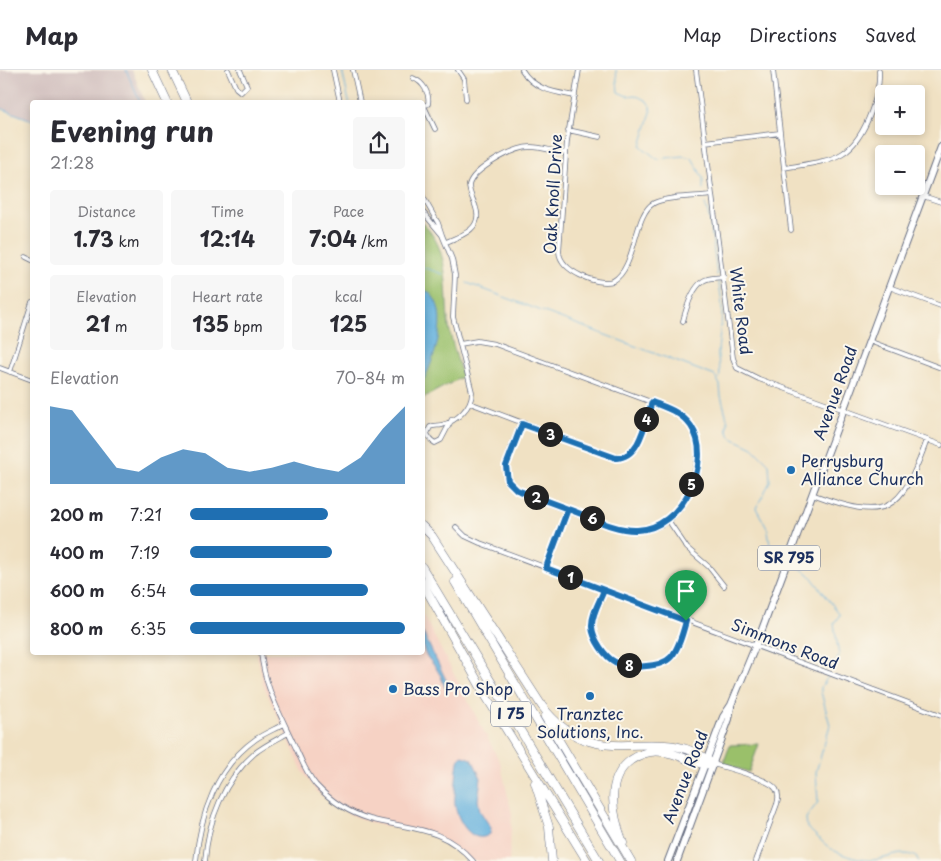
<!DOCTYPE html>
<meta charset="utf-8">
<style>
body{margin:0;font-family:"Playpen Sans",sans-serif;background:#f7f7f7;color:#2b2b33;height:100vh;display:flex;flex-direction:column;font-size:19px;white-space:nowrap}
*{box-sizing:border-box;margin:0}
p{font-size:16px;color:#7c7c81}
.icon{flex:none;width:28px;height:28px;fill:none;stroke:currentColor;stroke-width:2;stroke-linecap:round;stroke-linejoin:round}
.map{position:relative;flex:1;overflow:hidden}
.side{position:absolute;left:30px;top:30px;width:395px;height:555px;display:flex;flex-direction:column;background:#fff;border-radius:5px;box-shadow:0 2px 8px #0003}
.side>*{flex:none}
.fabs{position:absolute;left:875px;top:15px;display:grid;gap:10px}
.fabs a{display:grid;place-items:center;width:50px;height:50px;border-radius:5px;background:#fff;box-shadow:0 2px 8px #0003;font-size:25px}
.pin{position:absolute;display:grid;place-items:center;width:42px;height:42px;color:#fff;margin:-51px -21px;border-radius:50% 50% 50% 0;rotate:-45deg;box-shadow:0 0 5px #0007}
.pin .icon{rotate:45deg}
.km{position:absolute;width:25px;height:25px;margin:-12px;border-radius:50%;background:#222;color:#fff;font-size:14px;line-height:25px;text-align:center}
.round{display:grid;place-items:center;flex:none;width:52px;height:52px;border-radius:5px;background:#f7f7f7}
.headline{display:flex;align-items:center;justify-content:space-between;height:85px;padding:0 20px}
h1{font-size:28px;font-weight:700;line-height:38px}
.stats{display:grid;grid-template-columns:repeat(3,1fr);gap:8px;height:85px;padding:5px 20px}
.stats div{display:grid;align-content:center;border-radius:5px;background:#f7f7f7;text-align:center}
.stats b{font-size:21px;font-weight:700}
.stats small{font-size:14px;font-weight:400}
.stats p{font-size:14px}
.chart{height:140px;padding:10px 20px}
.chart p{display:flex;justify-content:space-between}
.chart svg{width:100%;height:90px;margin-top:5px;fill:#1f6fb2;opacity:.7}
ul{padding:0 20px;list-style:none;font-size:16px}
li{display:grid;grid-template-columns:80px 60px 1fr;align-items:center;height:38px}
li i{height:12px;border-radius:6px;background:#1f6fb2}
header{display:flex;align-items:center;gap:30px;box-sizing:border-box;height:70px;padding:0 25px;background:#fff;border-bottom:1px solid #e1e1e2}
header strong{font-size:24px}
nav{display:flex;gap:28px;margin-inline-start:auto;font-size:18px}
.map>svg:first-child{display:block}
</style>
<header>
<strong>Map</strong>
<nav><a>Map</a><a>Directions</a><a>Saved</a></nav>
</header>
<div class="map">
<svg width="941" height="791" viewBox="0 0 941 791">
<rect width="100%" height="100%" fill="#fbf7ec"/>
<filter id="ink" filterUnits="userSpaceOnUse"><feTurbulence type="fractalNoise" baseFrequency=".02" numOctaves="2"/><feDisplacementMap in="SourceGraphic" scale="10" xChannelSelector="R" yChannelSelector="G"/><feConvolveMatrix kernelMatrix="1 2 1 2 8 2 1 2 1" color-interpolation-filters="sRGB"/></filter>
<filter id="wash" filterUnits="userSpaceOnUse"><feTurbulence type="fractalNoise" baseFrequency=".0096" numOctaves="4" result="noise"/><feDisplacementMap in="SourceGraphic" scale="20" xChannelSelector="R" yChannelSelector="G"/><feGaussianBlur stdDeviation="1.12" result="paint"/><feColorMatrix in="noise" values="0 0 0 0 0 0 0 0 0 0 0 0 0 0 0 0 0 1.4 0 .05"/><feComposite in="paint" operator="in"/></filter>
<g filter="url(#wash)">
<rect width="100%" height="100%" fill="#f0e1c3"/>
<path fill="#f6d2c4" d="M423 545 500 692 512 744 509 791H467L457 780 425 762 374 754 349 744 336 736 317 722 303 702 263 614 257 583 422 582Z"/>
<path fill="#d1bfbe" d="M0 0H132L145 32H32V50L0 38Z"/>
<path fill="#9ac06b" stroke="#5a7864" d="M422 153C450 178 445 216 448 250 450 269 458 289 462 307L423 328Z
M759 674 749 702 723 694 730 675Z"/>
<path fill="#64b0dd" stroke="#40709e" d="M423 219C454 233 435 289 423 311Z
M423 563 450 618H445C443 613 442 607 439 603 428 584 422 590 423 563Z
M463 686 472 689 481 708 478 730 480 741 491 758 490 764C472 777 457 749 455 735 454 732 457 695 458 692 459 688 459 688 463 686Z"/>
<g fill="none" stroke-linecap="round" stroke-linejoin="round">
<path stroke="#64b0dd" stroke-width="1" d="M126 0 140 32
M342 0 349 32
M616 0 618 22 627 26 635 25 647 31 650 36 651 42 641 76 657 89 683 86 692 88 703 108V119
M0 38 32 50
M705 134 710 150 717 205
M422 197 443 204
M718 211C726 243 720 252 718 282 717 291 722 299 719 309
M467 213 715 306 720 315 721 326 728 352 727 359 730 367 753 378 769 394 770 412 756 438 768 460 771 483 782 489
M794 494 809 504 839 543V546L834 553 839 586 831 601
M828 607 821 617V622L830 655 816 702 818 732 806 748 807 758C814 763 819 769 825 774 835 784 859 791 873 790 889 789 899 780 915 786L919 791"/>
</g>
</g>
<g filter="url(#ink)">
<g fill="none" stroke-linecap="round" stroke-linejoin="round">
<g stroke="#666d81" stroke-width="5.5">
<path id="minor" d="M228 0 236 18 241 22 247 16 240 0
M333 0 340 32
M353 0 360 32
M458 0 464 9 466 29
M522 0C534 20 554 22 575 26
M579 0 567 71 559 182C561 201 596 216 613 211 637 198 633 144 654 133 668 126 697 127 712 125
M696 0 733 288 737 298 759 309 941 375
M773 0 791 160
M413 8C423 12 430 23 428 34L424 36 435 59
M568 60 600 67
M705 72 780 63
M784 98C832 90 853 91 871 42 876 28 880 15 879 0
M422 125 438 153 442 165
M923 126 941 132
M422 141 442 165 452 189 455 205 453 247 472 322C472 337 457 351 442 355 438 356 435 355 430 357L427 364 431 370 435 373 441 370 452 349
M446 172C461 166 483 159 476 138 474 130 469 124 469 115 473 99 514 77 531 77 543 77 554 82 566 83
M26 187 32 190
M889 217 941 236
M683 251C686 239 692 218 703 211 709 207 718 208 724 207
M869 271 941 298
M460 274 477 271 495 274 670 339C704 357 702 383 691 414 685 433 675 449 656 457 648 460 639 461 630 460 612 458 525 426 512 416 497 399 515 372 521 354
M0 298 32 310
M10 302 32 232
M470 333 616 388C640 387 645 351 652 333
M812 424C887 452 900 444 927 370
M668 450 687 478 709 497 724 516
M456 457 465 466 480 473 941 645
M546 498 568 439
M604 520C600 531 592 545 593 557 593 569 605 587 615 592 628 599 661 598 671 586 679 578 682 562 686 551
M261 582C264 615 279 642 293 672 300 686 305 702 316 715 331 731 349 743 370 749 412 760 442 756 473 791
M713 694C727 698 768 708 776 719 779 724 779 728 777 734L756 791
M196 791C200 745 216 697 256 669 265 663 275 659 284 654
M205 791C208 750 224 710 255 683 265 675 278 669 288 663"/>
</g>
<g stroke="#666d81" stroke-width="8">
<path id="primary" d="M668 791 723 647 731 635 760 565 941 77
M677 791 729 649 731 637"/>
</g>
<g stroke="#666d81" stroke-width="9">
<path id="motorway" d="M152 0 167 32
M172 0 187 32
M422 456 432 466 542 636C598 710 658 647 713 694
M422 497 599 791
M422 512 487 628 587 791
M455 512 620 791
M545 647 631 791
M535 713 549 757 552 791
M623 773C613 746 604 710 631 690 641 683 652 680 664 682 681 684 695 696 713 694"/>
</g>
<use href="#minor" stroke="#fff" stroke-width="4"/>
<use href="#primary" stroke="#fff" stroke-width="6"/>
<use href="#motorway" stroke="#fff" stroke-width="8"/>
</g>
</g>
<g fill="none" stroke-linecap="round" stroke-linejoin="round" filter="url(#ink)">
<g stroke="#fff" stroke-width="10">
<path id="route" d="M686 551 546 498 548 492 568 439 517 420 508 411 506 396 522 354 616 388C641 387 645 351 652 332 667 338 681 342 691 356 715 391 681 460 637 460 614 461 589 446 568 439L546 498 604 520C600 531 591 545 592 557 593 569 605 587 615 592 628 599 661 598 671 587 679 578 683 562 686 551"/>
</g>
<use href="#route" stroke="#1f6fb2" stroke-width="6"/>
</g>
<g fill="#1f6fb2" stroke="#fbf7ec" stroke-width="2">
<circle cx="791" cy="400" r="5"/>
<circle cx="393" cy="619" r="5"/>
<circle cx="590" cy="626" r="5"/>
</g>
<g text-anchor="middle" stroke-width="4" stroke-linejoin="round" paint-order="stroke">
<g fill="#fbf7ec" stroke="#5e6b89" stroke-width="1">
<rect x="758" y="475.5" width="62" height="25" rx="4"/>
<rect x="491" y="631.5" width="40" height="25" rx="4"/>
</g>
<g font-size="15" font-weight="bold" fill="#1b2f5e">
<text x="789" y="493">SR 795</text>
<text x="511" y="649">I 75</text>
</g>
<g font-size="16" fill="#1b2f5e" stroke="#fbf7ec">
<text transform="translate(553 124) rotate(-87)" y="6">Oak Knoll Drive</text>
<text transform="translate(741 241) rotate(83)" y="6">White Road</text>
<text transform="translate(835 323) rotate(-70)" y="6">Avenue Road</text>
<text transform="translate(785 574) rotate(21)" y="6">Simmons Road</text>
<text transform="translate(685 707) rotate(-69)" y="6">Avenue Road</text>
</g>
<g font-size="16" fill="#1b2f5e" stroke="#fbf7ec" text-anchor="start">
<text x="801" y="397">Perrysburg<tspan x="801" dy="18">Alliance Church</tspan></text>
<text x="403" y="625">Bass Pro Shop</text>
<text x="590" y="650" text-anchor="middle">Tranztec<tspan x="590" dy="18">Solutions, Inc.</tspan></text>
</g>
</g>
</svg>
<div class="fabs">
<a>+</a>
<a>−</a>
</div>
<div class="pin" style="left:686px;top:551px;background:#1e9e55"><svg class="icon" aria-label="arrive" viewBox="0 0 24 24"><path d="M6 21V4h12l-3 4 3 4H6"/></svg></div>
<b class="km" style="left:570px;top:507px">1</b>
<b class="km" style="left:536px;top:427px">2</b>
<b class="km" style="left:550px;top:364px">3</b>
<b class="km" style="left:646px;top:349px">4</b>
<b class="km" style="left:691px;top:414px">5</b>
<b class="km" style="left:592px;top:448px">6</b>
<b class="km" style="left:629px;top:595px">8</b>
<section class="side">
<div class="headline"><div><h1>Evening run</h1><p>21:28</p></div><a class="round"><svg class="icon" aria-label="share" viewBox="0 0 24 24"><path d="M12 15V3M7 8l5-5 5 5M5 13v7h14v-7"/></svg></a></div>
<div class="stats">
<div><p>Distance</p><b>1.73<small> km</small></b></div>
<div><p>Time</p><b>12:14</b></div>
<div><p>Pace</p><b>7:04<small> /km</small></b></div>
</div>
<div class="stats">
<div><p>Elevation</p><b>21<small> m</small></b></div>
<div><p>Heart rate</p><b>135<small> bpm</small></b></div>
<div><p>kcal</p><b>125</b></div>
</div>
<div class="chart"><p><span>Elevation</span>70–84 m</p>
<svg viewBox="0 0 160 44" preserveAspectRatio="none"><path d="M0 44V6L10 8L20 22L30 36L40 38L50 31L60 27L70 29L80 36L90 38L100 36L110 33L120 36L130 38L140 31L150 17L160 6V44z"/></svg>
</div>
<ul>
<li><b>200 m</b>7:21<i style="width:64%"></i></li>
<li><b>400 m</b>7:19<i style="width:66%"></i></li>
<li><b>600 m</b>6:54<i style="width:83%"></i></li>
<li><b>800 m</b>6:35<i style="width:100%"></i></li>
</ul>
</section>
</div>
